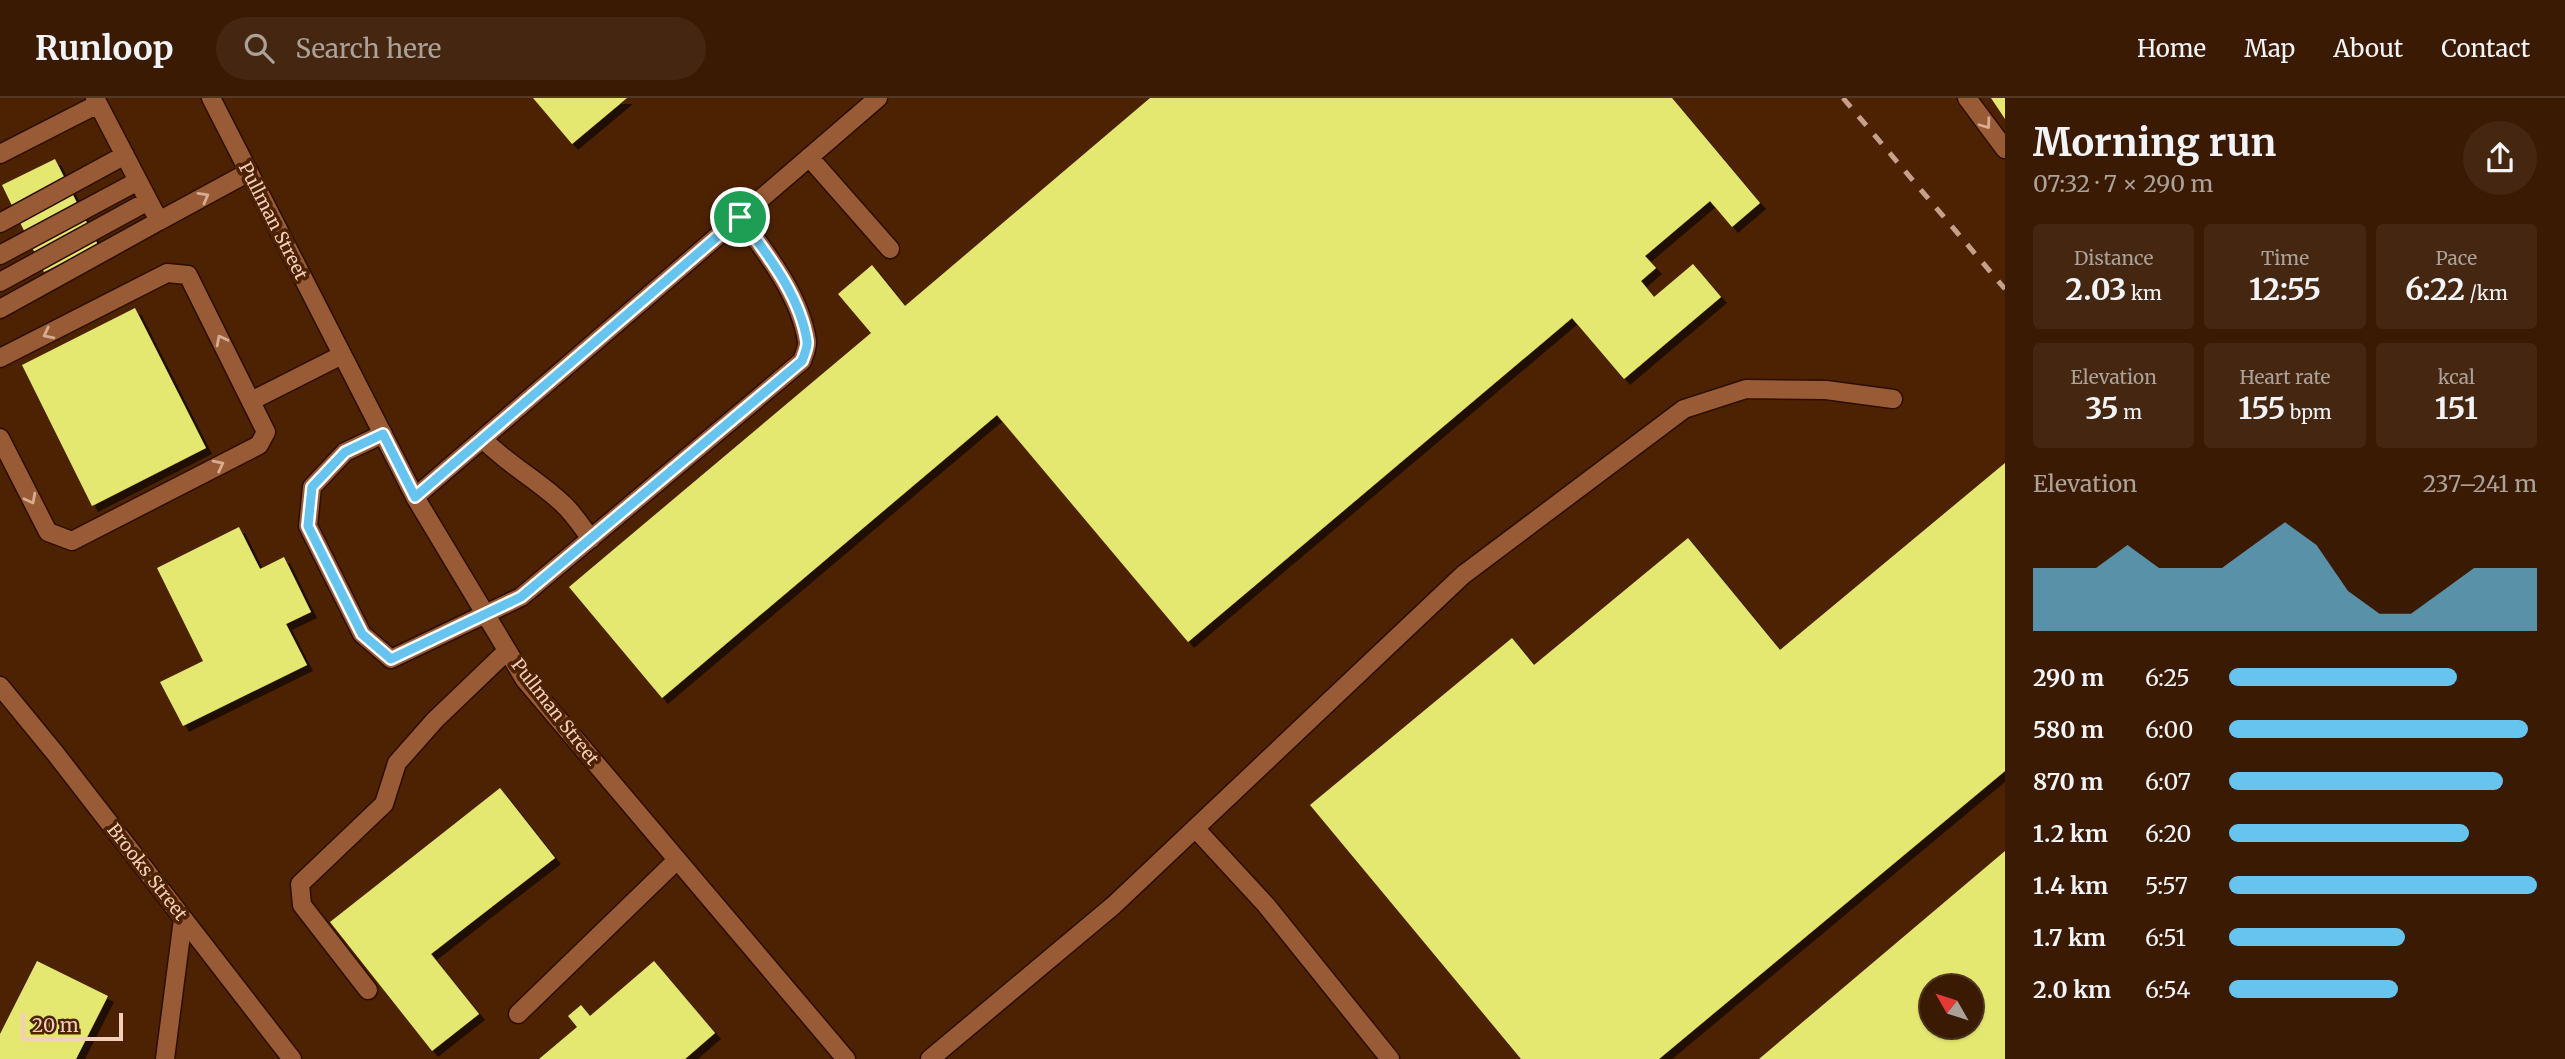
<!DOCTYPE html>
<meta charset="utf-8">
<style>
body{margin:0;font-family:Merriweather,serif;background:#452711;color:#f1f3f6;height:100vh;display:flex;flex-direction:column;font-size:26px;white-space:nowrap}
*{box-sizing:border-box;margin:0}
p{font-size:23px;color:#aba199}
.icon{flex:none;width:38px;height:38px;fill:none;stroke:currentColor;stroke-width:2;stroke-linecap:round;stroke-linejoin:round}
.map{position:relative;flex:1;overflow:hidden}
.side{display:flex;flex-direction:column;background:#3a1a02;width:560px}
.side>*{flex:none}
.needle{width:46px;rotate:309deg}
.controls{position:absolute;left:1920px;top:877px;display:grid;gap:14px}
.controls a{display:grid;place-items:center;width:63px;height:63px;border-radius:50%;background:#3a1a02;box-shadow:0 2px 5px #0004,0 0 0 2px #543824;font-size:35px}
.scale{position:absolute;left:21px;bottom:18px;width:102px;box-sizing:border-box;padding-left:7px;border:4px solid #f2cebb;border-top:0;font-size:19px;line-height:24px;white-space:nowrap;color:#f2cebb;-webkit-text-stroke:5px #4d2203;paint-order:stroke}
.pin{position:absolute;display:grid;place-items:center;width:60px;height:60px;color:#fff;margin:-30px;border:4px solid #fff;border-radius:50%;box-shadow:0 2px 7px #0007}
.round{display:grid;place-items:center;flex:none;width:74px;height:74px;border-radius:37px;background:#452711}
.head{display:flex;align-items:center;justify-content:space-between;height:119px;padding:0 28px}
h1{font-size:38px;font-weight:700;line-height:52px}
.stats{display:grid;grid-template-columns:repeat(3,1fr);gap:10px;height:119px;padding:7px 28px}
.stats div{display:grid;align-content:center;border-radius:7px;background:#452711;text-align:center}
.stats b{font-size:30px;font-weight:700}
.stats small{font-size:19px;font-weight:400}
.stats p{font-size:19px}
.chart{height:196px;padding:14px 28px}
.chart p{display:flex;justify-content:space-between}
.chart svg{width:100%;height:126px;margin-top:7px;fill:#66c4ef;opacity:.7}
ul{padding:0 28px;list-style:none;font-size:23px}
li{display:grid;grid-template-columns:112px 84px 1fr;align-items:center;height:52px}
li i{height:18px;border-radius:9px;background:#66c4ef}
header{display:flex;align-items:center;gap:42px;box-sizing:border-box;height:98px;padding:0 35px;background:#3a1a02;border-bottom:2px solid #543824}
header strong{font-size:33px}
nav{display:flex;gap:38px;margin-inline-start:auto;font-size:24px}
.search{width:490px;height:63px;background:#452711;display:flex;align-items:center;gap:18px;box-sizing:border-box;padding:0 24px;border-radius:38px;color:#aba199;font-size:26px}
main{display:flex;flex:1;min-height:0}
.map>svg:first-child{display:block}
</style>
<header>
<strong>Runloop</strong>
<div class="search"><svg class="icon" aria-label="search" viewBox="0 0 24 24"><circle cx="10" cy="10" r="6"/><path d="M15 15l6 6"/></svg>Search here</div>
<nav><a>Home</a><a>Map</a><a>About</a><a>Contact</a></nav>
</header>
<main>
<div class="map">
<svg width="2005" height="961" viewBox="0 0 2005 961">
<defs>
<filter id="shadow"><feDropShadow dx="6" dy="6" stdDeviation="0" flood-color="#0009"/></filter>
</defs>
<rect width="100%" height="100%" fill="#4d2203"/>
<path fill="#e5e870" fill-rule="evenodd" filter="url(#shadow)" d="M533 0H627L572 46Z
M1150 0H1672L1760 105 1732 129 1710 103 1645 158 1656 170 1641 183 1654 199 1693 166 1721 199 1624 281 1572 220 1188 544 997 317 662 600 569 489 871 235 838 196 872 167 905 208Z
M1991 0H2005V21Z
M55 61 98 147 44 174 2 87Z
M135 210 206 350 92 408 22 267Z
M2005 365V673L1659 961H1521L1310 707 1512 540 1534 567 1688 440 1780 552Z
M239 429 260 471 284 459 311 514 286 526 307 567 183 628 160 584 203 563 157 470Z
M500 690 555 760 431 856 479 916 432 953 330 824Z
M2005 753V961H1759ZM1932 889H1970V928H1932Z
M37 863 108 898 76 961H0V936Z
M654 863 715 935 685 961H539L577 929 568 918 581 907 590 918Z"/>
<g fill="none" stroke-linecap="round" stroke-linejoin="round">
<g stroke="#2c0e00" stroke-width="21">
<path id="lane" d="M1967 0 2005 51
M0 56 98 6
M809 59 890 151
M159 123 249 74
M0 125 125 57
M0 157 138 83
M0 184 148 103
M0 211 159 123 95 0
M0 260 167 175 188 177 266 334 259 347 72 443 48 434 0 340
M251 303 342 257
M383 336 345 354 312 389 308 428 362 536 391 561 521 499 802 263C804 257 808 249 807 243 800 197 766 155 740 119
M483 341C507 366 538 382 563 406 574 416 582 429 591 441
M415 399 878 0
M1195 730 1266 807 1390 961
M368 892 302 807 300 786 384 706 397 665 435 622 507 553
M518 916 677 762
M165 961 183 821
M930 961 1114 807 1463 477 1684 311 1746 291 1826 292 1893 301"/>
</g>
<g stroke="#2c0e00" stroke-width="21">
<path id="street" d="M211 0 415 399 525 582 846 961
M0 588 55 655 292 961"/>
</g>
<use href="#lane" stroke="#995b36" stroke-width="18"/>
<use href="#street" stroke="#995b36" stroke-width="18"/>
<path stroke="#c6a08a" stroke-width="5" stroke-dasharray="12 12" stroke-linecap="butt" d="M1843 0 2005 191"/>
</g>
<defs><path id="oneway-chevron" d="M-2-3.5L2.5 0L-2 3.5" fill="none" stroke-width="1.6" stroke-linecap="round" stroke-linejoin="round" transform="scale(1.75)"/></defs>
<g stroke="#d7ac93">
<use href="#oneway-chevron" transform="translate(1986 26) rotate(54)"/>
<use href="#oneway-chevron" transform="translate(204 99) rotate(-29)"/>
<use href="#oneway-chevron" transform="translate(48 236) rotate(153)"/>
<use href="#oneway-chevron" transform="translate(221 242) rotate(-117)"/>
<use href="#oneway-chevron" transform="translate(219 367) rotate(-27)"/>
<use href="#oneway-chevron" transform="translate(31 401) rotate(63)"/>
</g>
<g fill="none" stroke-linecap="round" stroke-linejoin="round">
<g stroke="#fff" stroke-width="14">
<path id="route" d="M740 119C766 155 800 197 807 243 808 249 804 257 802 263L521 499 391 561 362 536 308 428 312 389 345 354 383 336 415 399Z"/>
</g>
<use href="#route" stroke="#66c4ef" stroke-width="9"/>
</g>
<g text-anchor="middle" stroke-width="7" stroke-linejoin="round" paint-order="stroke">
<g font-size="18" fill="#f2cebb" stroke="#4d2203">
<text transform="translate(273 123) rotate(63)" y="6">Pullman Street</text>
<text transform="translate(555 614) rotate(52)" y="6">Pullman Street</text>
<text transform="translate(147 774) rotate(52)" y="6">Brooks Street</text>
</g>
</g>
</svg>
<div class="controls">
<a><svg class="needle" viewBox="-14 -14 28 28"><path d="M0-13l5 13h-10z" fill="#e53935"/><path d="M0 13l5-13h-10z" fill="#aba199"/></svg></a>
</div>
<div class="scale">20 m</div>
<div class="pin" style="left:740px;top:119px;background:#1e9e55"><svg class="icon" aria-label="arrive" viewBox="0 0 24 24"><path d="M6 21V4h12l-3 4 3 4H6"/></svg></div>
</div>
<section class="side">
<div class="head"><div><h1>Morning run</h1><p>07:32 · 7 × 290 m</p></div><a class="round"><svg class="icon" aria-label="share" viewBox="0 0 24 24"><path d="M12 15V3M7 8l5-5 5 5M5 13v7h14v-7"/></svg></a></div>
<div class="stats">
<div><p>Distance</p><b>2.03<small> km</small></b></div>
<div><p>Time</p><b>12:55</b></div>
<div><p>Pace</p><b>6:22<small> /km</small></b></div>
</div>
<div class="stats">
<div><p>Elevation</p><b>35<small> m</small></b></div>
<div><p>Heart rate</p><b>155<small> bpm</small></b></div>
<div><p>kcal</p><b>151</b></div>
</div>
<div class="chart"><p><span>Elevation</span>237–241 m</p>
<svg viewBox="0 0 160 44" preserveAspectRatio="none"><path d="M0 44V22L10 22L20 22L30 14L40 22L50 22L60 22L70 14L80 6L90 14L100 30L110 38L120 38L130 30L140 22L150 22L160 22V44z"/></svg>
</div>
<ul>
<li><b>290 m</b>6:25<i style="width:74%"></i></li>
<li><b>580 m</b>6:00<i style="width:97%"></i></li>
<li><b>870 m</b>6:07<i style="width:89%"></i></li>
<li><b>1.2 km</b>6:20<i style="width:78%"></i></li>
<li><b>1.4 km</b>5:57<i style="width:100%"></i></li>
<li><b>1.7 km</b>6:51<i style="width:57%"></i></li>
<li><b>2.0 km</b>6:54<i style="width:55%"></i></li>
</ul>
</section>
</main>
